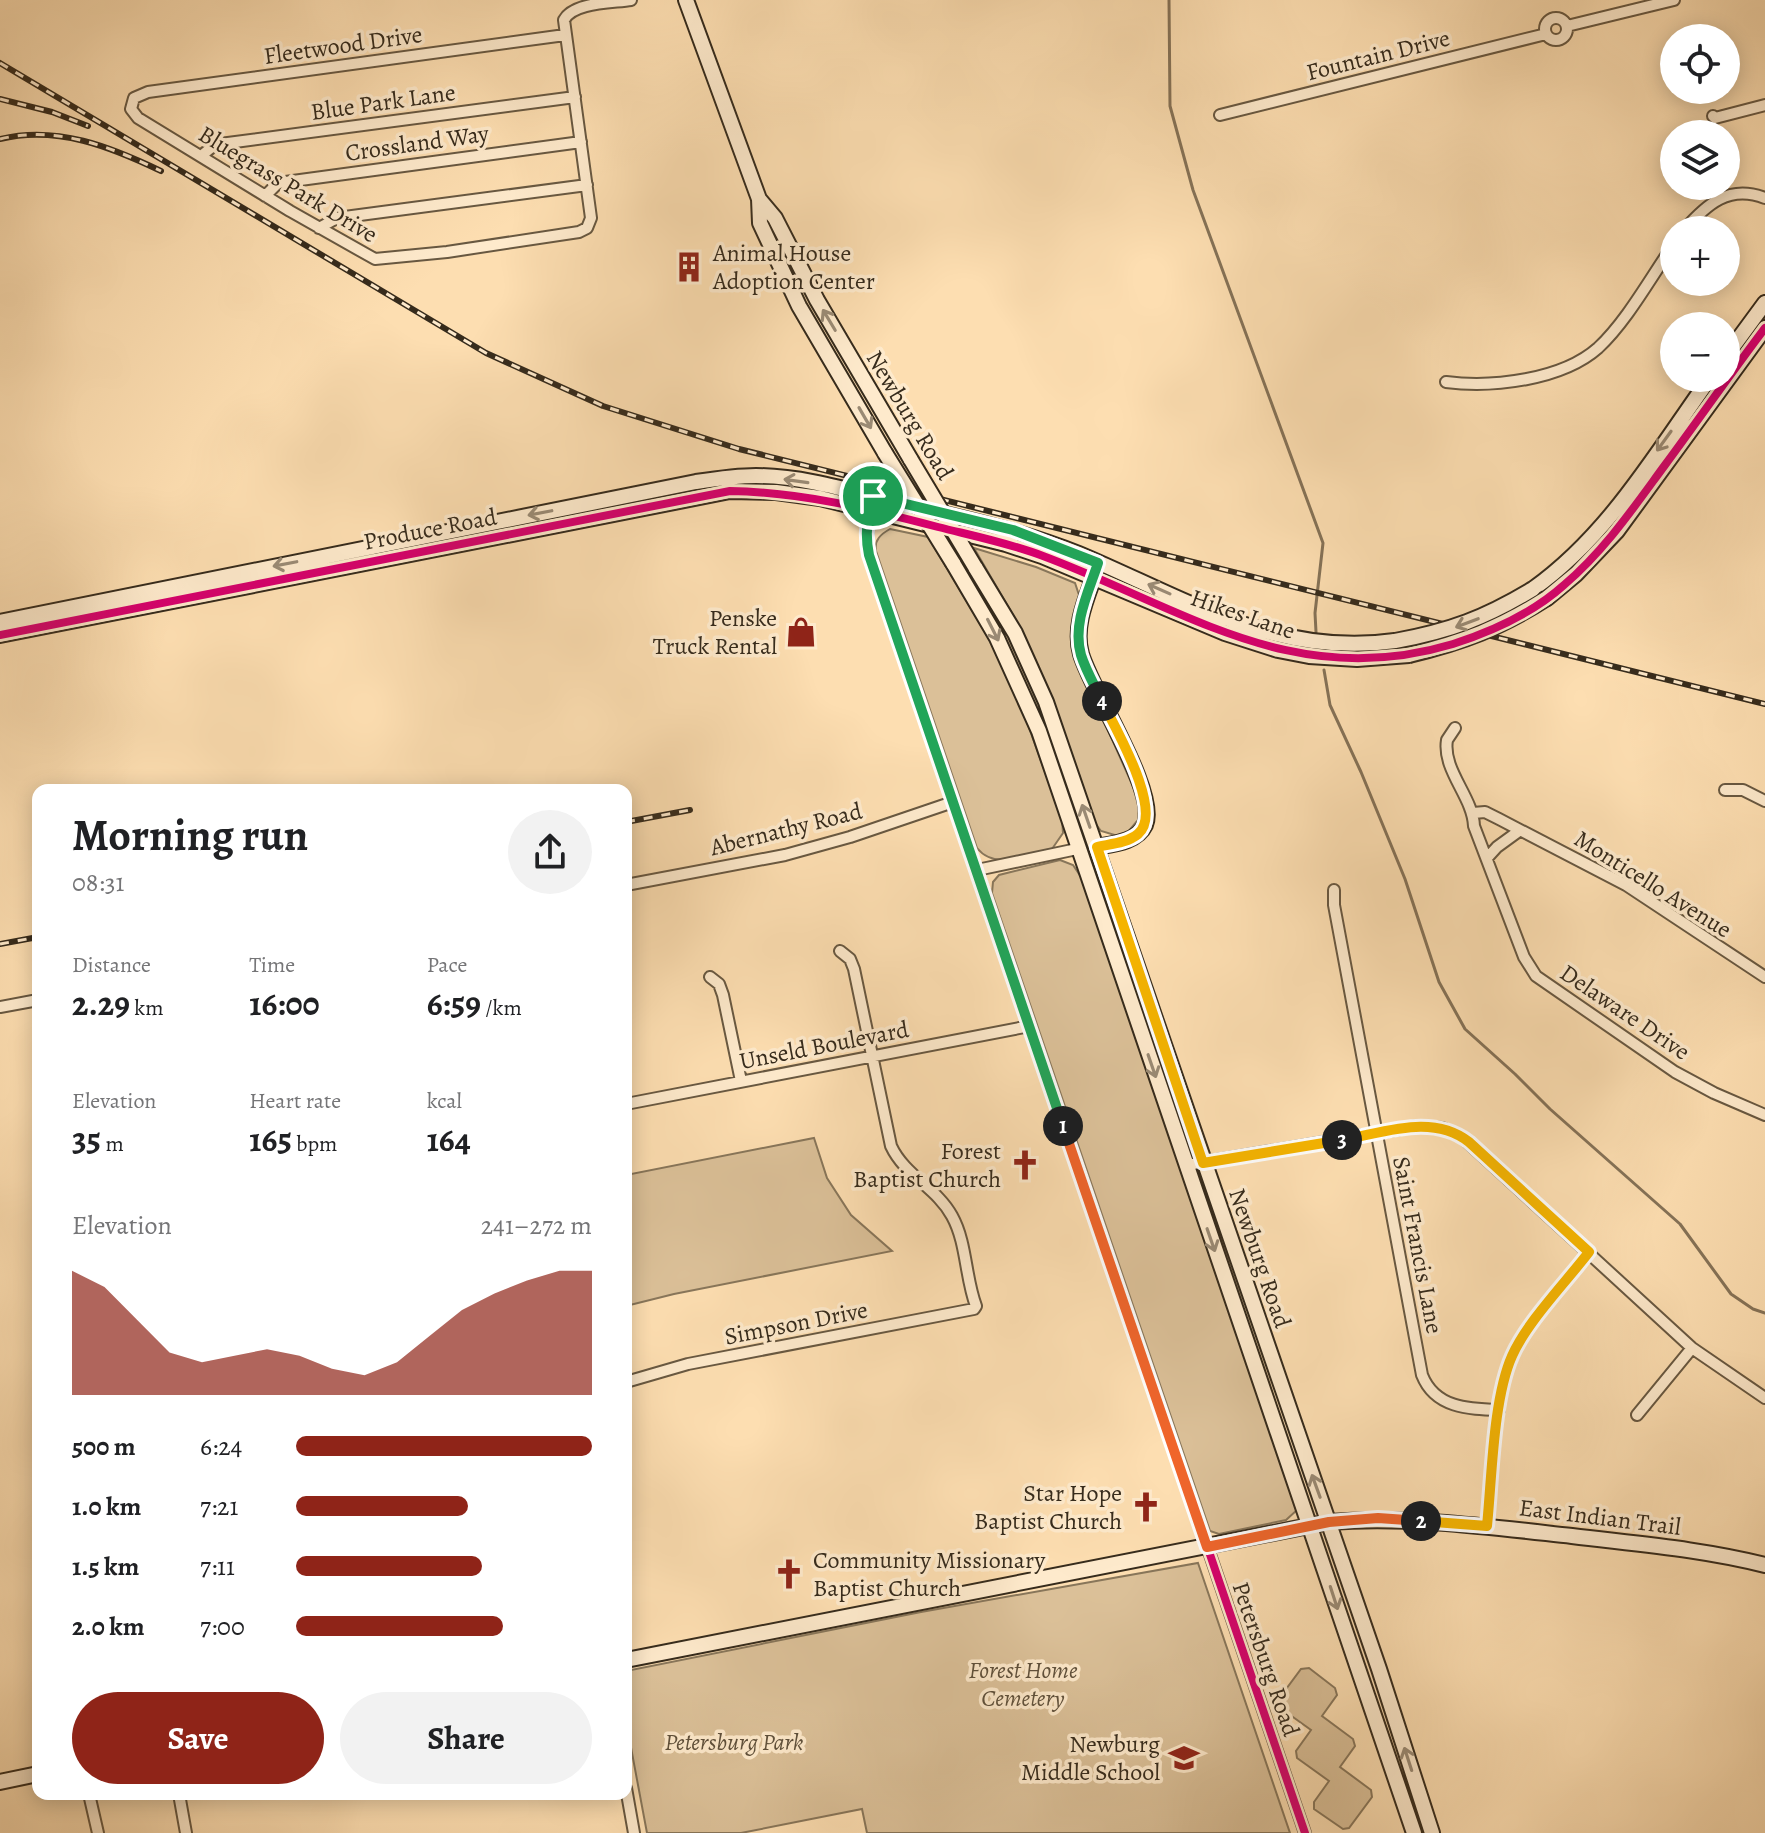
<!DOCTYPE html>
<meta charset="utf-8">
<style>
body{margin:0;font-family:Alegreya,serif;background:#f2f2f2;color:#202124;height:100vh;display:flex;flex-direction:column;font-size:30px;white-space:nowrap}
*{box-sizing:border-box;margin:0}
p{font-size:26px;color:#757577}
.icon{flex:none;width:44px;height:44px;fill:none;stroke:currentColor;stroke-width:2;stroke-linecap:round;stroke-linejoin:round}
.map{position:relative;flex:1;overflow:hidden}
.drawer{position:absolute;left:32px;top:784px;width:600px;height:1016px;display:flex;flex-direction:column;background:#fff;border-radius:16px;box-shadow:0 4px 20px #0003}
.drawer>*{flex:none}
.buttons{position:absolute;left:1660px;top:24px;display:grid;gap:16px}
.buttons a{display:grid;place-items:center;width:80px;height:80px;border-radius:50%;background:#fff;box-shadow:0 4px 20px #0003;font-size:40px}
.pin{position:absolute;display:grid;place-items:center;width:68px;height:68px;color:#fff;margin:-34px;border:4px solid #fff;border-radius:50%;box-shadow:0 2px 8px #0007}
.km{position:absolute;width:40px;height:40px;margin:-20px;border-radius:50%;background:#222;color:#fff;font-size:22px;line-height:40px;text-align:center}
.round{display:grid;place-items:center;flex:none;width:84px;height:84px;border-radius:42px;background:#f2f2f2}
.headline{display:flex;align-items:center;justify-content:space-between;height:136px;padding:0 40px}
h1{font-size:44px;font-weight:700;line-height:60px}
.figures{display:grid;grid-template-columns:repeat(3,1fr);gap:12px;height:136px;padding:8px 40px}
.figures div{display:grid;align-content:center}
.figures b{font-size:34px;font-weight:700}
.figures small{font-size:22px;font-weight:400}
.figures p{font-size:22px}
.chart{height:224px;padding:16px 40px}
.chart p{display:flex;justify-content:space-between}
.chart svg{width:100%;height:144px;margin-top:8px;fill:#8f2418;opacity:.7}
.action{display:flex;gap:16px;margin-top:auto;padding:16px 40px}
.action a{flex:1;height:92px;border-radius:48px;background:#8f2418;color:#fff;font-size:32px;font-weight:700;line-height:92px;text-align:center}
.action a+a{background:#f2f2f2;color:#202124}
ul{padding:0 40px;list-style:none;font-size:26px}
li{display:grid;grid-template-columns:128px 96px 1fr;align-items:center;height:60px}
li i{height:20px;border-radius:10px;background:#8f2418}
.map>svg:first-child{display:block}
</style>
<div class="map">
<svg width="1765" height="1833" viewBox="0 0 1765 1833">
<rect width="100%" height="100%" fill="#fddeb1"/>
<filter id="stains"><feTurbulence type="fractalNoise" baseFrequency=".0025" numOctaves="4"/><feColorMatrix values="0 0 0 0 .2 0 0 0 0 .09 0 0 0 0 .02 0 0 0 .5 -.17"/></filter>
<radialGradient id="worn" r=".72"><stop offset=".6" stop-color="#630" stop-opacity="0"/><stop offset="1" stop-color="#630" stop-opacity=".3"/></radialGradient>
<path fill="#dbc098" stroke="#88765a" stroke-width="2" d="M890 529 928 537 1003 662 1019 700 1062 819 1063 833 1052 849C1029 855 995 871 977 848L876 551C874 540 881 534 890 529Z
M974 548 1036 567 1075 583 1079 595 1078 663 1139 800 1138 820 1128 832 1118 836 1101 831 1092 819 1060 729 1013 615Z
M964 562C1021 640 1051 733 1082 823L1075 826 962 567Z
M1060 860 1073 865 1081 877 1286 1475 1297 1510 1286 1520 1219 1534 1210 1531 992 893 993 882 999 875Z
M814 1138 827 1178 851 1215 892 1251 674 1294 626 1306V1175Z
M1198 1563 1290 1833H867L862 1809 741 1833H647L626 1721V1671L921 1612Z
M1309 1668 1335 1688 1337 1695 1322 1716 1353 1739 1355 1746 1340 1767 1371 1790 1372 1797 1349 1828 1343 1829 1314 1809V1802L1329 1781 1297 1758 1296 1751 1311 1730 1279 1707 1278 1700 1301 1669Z"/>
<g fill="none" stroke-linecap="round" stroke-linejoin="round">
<path stroke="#857257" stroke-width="3" d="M1169 0 1170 106 1193 190 1323 543 1315 613 1316 632
M1324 670 1330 705 1361 772 1405 879 1439 982 1465 1029 1515 1074 1550 1109 1680 1224 1731 1294 1753 1309 1765 1313"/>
<g stroke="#685841" stroke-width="14">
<path id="street" d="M1545 29a11 11 0 1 1 22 0a11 11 0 1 1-22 0Z
M1567 26 1674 0
M565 35 148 92 134 98 131 109 138 118 290 211 375 259 447 252 579 232 587 228 591 218 564 20C573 2 613 3 631 0
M1220 115 1546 34
M1713 116 1715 118 1765 105
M201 156 212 147 220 144 575 97
M265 196 278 183 581 142
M319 228 337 218 587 185
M1684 230C1707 204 1729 184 1765 198
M1446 382C1492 388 1562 380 1598 348 1627 321 1651 277 1674 244
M870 506 867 543 869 555 1305 1833
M1455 728 1447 740C1442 770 1473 797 1474 826L1524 957 1536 976 1675 1072 1714 1093 1765 1115
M1725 790H1743L1765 801
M1473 813 1485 812 1499 819 1626 885 1765 977
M1487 858 1497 847 1519 831
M977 870 1077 849
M626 885 785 855 850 837 953 802
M1334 890V905L1422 1375C1435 1408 1468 1409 1499 1410
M710 977 719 984 723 995 741 1081
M0 1007 38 1000
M626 1104 1030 1026
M1187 1165 1418 1126 1442 1128 1462 1137 1692 1348 1765 1398
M626 1382 688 1364 974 1309 976 1306C965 1277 967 1243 952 1216 937 1188 905 1176 891 1146L854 969 850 959 840 951
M1637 1415 1692 1348
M1487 1526C1492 1478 1493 1399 1512 1356 1527 1322 1566 1282 1589 1252
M626 1788 634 1833
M89 1794 98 1833
M179 1794 186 1833"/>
</g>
<g stroke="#362b1c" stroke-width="18">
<path id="secondary" d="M686 0 759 199 760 223 799 306 885 453
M759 199 775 218 817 300 911 460
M1726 356 1765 303
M953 563 997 638 1039 731 1414 1833
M975 567 1015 633 1046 702 1379 1669 1432 1833
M1096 571C1087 597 1073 626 1081 654 1091 690 1159 793 1145 825 1137 842 1113 844 1097 847
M1533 589C1609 535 1657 452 1710 378
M1547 598 1576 574 1617 531 1765 328
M0 622 696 482C716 479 736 476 756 476 806 476 857 493 904 504 965 519 1021 531 1079 554 1184 598 1276 658 1395 641
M0 635 730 491 776 492 820 498 1006 544 1042 556 1225 633 1278 650 1309 656 1357 659 1409 655
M626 1660 1329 1522C1410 1516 1491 1527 1572 1536 1637 1544 1702 1549 1765 1565
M0 1782 38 1774"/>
</g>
<use href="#street" stroke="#feeacc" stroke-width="10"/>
<use href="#secondary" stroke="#feeacc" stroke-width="14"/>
<g stroke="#362b1c" stroke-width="6">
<path id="rail" d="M0 63 486 353 603 406 739 449 1765 704
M0 99 52 112 88 126
M0 139C57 125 111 147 161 171
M626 822 690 810
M0 944 38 937"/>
</g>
<use href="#rail" stroke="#feeacc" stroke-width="3" stroke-dasharray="9" stroke-linecap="butt"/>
<g stroke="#362b1c" stroke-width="18" stroke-linecap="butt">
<path id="secondary-bridge" d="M885 453 953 563
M911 460 975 567
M1395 641C1450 631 1485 618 1533 589
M1409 655C1463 642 1500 628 1547 598"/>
</g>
<use href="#secondary-bridge" stroke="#feeacc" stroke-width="14"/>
<g stroke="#feeacc" stroke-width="13">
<path id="cycleway" d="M873 496C867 515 865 536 869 555L1305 1833
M0 635 730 491C802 492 869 509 938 527 974 536 1009 543 1043 556 1185 609 1294 692 1453 644 1493 631 1533 613 1564 585 1605 550 1634 507 1665 465 1699 419 1731 373 1765 328"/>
</g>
<use href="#cycleway" stroke="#d6006c" stroke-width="8"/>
</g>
<defs><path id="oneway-shaft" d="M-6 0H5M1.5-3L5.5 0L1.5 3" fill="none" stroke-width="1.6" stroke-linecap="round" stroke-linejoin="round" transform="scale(2)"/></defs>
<g stroke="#9a8a74">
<use href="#oneway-shaft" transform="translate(829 320) rotate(-121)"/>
<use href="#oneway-shaft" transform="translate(865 418) rotate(60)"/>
<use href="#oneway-shaft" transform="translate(1664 441) rotate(126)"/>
<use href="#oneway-shaft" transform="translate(796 481) rotate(-172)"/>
<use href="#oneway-shaft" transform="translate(540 513) rotate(169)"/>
<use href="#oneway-shaft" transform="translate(285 564) rotate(169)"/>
<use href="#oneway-shaft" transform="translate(1159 589) rotate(-156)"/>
<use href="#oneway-shaft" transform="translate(1467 623) rotate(159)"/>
<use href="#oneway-shaft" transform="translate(993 630) rotate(63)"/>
<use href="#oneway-shaft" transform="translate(1086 816) rotate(-109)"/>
<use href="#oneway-shaft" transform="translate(1152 1066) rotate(71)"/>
<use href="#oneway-shaft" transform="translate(1211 1240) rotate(71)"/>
<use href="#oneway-shaft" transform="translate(1316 1486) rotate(-110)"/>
<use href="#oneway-shaft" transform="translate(1334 1598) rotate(72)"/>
<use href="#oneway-shaft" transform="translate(1408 1759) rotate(-108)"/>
</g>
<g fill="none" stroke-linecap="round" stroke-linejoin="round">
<g stroke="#fff" stroke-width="16">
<path id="split-1" d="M873 496C867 515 865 536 869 555L1063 1126"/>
</g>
<g stroke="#fff" stroke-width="16">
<path id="split-2" d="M1063 1126 1207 1547 1329 1522 1378 1518 1421 1521"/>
</g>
<g stroke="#fff" stroke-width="16">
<path id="split-3" d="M1342 1140C1384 1133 1432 1113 1469 1142L1589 1252C1566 1282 1527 1322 1512 1356 1493 1399 1492 1477 1487 1526L1421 1521"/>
</g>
<g stroke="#fff" stroke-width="16">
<path id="split-4" d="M1102 701C1114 726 1165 812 1138 834 1127 843 1110 844 1097 847L1203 1163 1342 1140"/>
</g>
<g stroke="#fff" stroke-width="16">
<path id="split-5" d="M873 496 1013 530 1098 563C1089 591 1072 624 1081 655 1086 671 1095 686 1102 701"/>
</g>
<use href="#split-1" stroke="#22a559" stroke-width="10"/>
<use href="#split-2" stroke="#f0652b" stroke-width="10"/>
<use href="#split-3" stroke="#f5b400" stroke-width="10"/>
<use href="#split-4" stroke="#f5b400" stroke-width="10"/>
<use href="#split-5" stroke="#22a559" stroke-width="10"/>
</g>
<defs>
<g id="building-bare" transform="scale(2.4)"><path d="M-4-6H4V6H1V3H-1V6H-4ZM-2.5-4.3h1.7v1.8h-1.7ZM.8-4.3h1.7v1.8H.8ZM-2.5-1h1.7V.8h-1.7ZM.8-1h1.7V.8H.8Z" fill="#8f2418" stroke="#feeacc" stroke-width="2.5" paint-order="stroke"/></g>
<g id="shop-bare" transform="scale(2.4)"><path d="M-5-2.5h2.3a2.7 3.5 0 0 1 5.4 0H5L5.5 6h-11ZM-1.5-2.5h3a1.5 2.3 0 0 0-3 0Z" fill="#8f2418" stroke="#feeacc" stroke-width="2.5" paint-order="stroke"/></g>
<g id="church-bare" transform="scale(2.4)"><path d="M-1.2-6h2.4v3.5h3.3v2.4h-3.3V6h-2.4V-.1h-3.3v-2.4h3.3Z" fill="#8f2418" stroke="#feeacc" stroke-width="2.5" paint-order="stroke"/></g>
<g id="school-bare" transform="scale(2.4)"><path d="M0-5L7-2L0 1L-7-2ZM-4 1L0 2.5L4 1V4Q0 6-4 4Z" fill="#8f2418" stroke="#feeacc" stroke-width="2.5" paint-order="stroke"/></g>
</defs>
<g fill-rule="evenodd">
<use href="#building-bare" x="689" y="267"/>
<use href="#shop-bare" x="801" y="632"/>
<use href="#church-bare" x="1025" y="1165"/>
<use href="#church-bare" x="1146" y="1507"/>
<use href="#church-bare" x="789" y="1574"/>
<use href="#school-bare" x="1184" y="1758"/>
</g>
<g text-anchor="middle" stroke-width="7" stroke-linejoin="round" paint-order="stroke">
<g font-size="24" fill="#362b1c" stroke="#feeacc">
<text transform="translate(343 45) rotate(-8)" y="8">Fleetwood Drive</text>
<text transform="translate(1378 55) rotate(-14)" y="8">Fountain Drive</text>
<text transform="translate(383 102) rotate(-8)" y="8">Blue Park Lane</text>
<text transform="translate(417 143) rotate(-8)" y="8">Crossland Way</text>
<text transform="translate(288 184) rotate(31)" y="8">Bluegrass Park Drive</text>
<text transform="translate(910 415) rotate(59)" y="8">Newburg Road</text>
<text transform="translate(430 529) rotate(-11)" y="8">Produce Road</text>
<text transform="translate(1243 614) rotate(19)" y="8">Hikes Lane</text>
<text transform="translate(786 829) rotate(-14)" y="8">Abernathy Road</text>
<text transform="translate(1653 884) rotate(32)" y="8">Monticello Avenue</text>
<text transform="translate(1625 1012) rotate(34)" y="8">Delaware Drive</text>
<text transform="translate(824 1045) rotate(-11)" y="8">Unseld Boulevard</text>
<text transform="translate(1418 1245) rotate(79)" y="8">Saint Francis Lane</text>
<text transform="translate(1260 1258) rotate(71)" y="8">Newburg Road</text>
<text transform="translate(796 1323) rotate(-11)" y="8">Simpson Drive</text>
<text transform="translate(1600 1517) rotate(7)" y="8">East Indian Trail</text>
<text transform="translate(1266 1659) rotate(71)" y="8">Petersburg Road</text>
</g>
<g font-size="24" fill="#362b1c" stroke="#feeacc" text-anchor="end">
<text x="713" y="261" text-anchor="start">Animal House<tspan x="713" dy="28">Adoption Center</tspan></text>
<text x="777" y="626">Penske<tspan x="777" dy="28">Truck Rental</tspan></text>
<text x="1001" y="1159">Forest<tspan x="1001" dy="28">Baptist Church</tspan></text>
<text x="1122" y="1501">Star Hope<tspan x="1122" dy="28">Baptist Church</tspan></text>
<text x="813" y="1568" text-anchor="start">Community Missionary<tspan x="813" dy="28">Baptist Church</tspan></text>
<text x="1160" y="1752">Newburg<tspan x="1160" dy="28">Middle School</tspan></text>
</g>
<g font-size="24" font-style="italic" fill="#5f503b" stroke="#feeacc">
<text x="1023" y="1678">Forest Home<tspan x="1023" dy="28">Cemetery</tspan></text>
<text x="734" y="1750">Petersburg Park</text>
</g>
</g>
<rect width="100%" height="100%" filter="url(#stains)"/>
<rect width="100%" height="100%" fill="url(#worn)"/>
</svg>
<div class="buttons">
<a><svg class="icon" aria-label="locate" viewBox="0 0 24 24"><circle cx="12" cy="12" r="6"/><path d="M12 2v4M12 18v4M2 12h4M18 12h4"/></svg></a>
<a><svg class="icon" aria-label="layers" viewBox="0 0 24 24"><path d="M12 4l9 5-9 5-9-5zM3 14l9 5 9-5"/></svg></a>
<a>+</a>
<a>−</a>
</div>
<div class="pin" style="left:873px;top:496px;background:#1e9e55"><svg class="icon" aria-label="arrive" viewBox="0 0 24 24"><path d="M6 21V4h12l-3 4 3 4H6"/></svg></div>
<b class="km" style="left:1063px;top:1126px">1</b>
<b class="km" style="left:1421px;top:1521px">2</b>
<b class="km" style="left:1342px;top:1140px">3</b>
<b class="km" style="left:1102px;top:701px">4</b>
<section class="drawer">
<div class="headline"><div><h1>Morning run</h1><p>08:31</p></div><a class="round"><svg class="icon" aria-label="share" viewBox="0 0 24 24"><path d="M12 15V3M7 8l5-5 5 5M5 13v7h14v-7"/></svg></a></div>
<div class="figures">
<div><p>Distance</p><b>2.29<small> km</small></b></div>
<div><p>Time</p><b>16:00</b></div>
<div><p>Pace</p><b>6:59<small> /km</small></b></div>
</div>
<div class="figures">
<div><p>Elevation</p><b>35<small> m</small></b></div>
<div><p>Heart rate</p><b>165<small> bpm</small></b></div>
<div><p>kcal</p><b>164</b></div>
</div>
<div class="chart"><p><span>Elevation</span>241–272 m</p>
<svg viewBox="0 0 160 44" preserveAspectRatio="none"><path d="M0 44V6L10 11L20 21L30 31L40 34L50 32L60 30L70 32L80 36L90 38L100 34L110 26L120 18L130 13L140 9L150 6L160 6V44z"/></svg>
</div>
<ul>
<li><b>500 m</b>6:24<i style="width:100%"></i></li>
<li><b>1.0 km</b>7:21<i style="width:58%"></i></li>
<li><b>1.5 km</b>7:11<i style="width:63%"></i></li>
<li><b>2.0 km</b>7:00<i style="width:70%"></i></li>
</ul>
<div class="action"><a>Save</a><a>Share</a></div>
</section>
</div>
